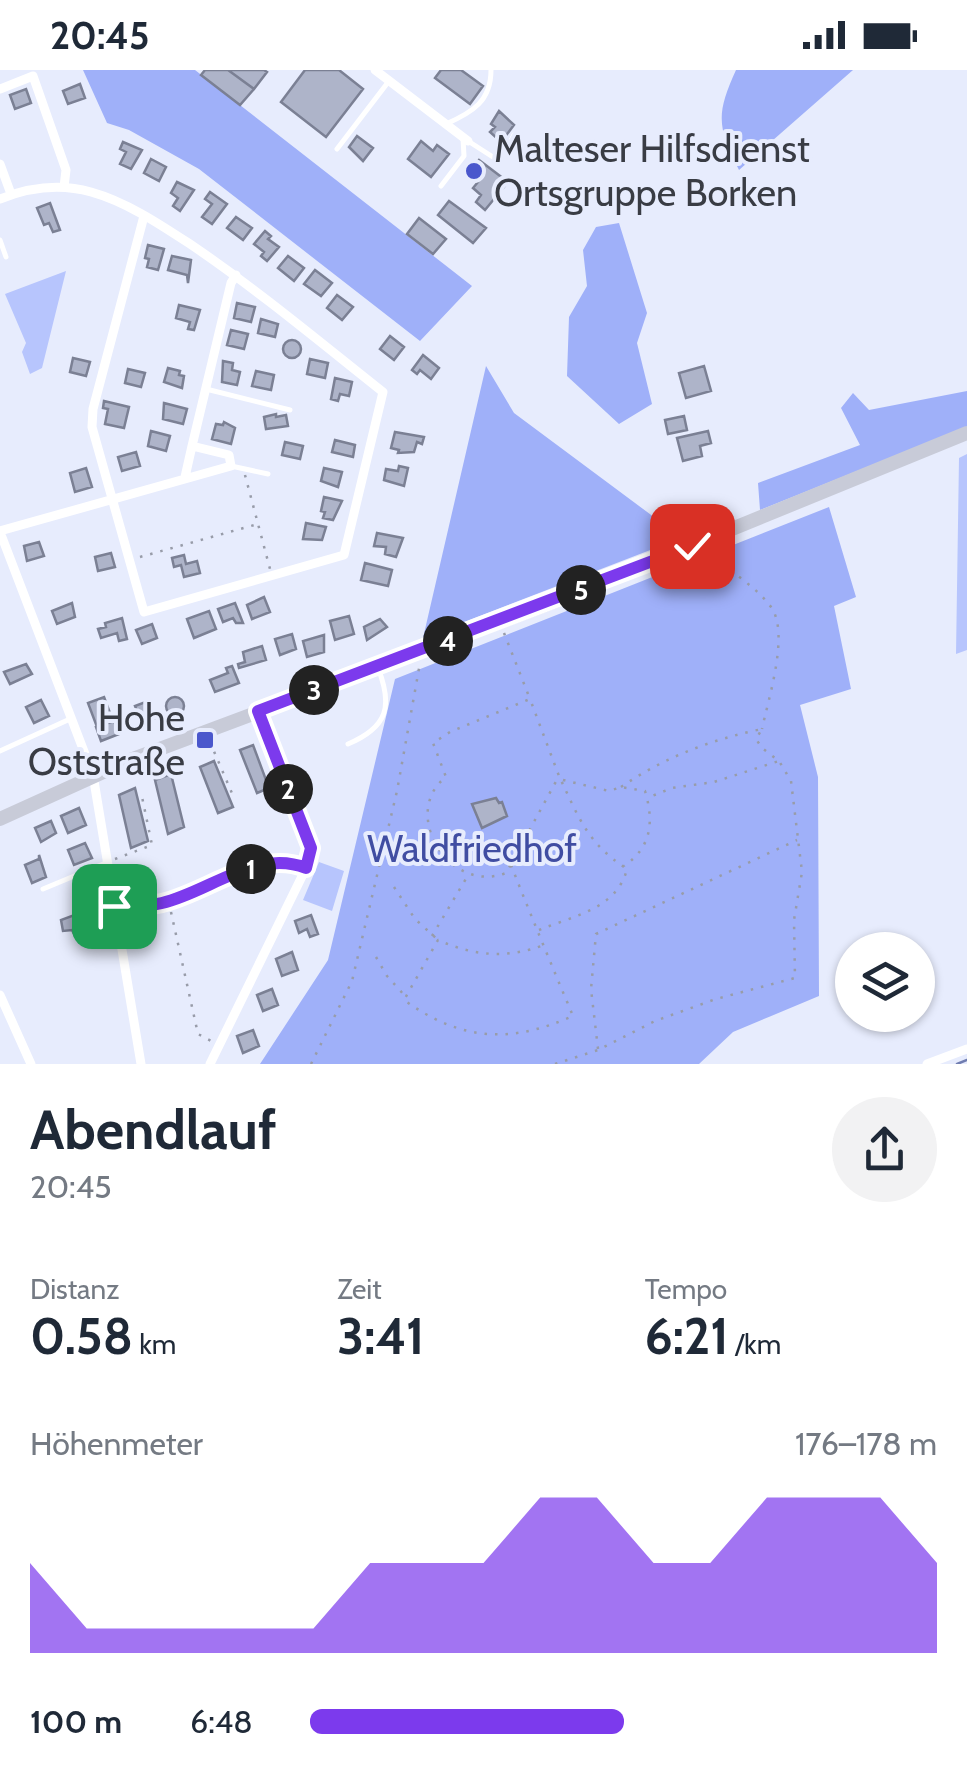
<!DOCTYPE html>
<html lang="de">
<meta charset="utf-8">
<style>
body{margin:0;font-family:Cabin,sans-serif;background:#f2f2f3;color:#1f2937;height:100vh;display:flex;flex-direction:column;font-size:38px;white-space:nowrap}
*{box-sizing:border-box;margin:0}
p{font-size:32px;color:#747a83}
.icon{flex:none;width:55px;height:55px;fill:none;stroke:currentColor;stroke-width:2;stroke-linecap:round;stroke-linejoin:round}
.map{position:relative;height:994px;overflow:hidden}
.sheet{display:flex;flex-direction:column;background:#fff;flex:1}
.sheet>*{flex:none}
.tools{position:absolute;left:835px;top:862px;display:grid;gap:20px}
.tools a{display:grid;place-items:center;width:100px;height:100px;border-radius:50%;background:#fff;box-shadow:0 2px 8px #0004;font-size:50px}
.pin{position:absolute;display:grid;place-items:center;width:85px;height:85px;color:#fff;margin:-42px;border-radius:20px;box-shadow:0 5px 15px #0006}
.km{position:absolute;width:50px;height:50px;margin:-25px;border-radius:50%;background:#222;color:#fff;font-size:28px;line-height:50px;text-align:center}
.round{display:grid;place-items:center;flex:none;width:105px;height:105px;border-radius:52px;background:#f2f2f3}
.headline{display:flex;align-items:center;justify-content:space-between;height:170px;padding:0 30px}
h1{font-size:55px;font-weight:700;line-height:75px}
.stats{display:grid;grid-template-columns:repeat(3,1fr);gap:15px;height:170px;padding:10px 30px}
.stats div{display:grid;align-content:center}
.stats b{font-size:50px;font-weight:700}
.stats small{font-size:28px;font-weight:400}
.stats p{font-size:28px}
.chart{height:280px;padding:20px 30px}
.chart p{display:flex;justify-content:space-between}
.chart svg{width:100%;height:180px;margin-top:10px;fill:#7c3aed;opacity:.7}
ul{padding:0 30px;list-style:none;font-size:32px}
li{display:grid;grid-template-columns:160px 120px 1fr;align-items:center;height:75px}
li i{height:25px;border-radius:12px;background:#7c3aed}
.status{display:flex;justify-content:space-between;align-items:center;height:70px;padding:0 50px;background:#fff;direction:ltr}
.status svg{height:28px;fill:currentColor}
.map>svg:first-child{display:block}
</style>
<div class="status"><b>20:45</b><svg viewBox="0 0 49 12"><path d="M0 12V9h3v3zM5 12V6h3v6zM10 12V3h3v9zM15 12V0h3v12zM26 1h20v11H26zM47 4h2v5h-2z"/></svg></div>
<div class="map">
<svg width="967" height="994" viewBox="0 0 967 994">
<rect width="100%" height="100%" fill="#e7ecfd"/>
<path fill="#b7c5fd" d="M66 201 42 298 30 304 22 282 26 273 5 224Z
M967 384V580L956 584 959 388Z
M319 792 344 801 332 841 303 830Z"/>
<path fill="#9fb0f9" d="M83 0H195L472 216 420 271 199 99 129 60 107 53Z
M736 0H853L739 100C717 57 716 44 736 0Z
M619 153 647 243 637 273 652 334 619 354 567 306 569 247 587 216 583 180 596 157Z
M486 296 514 343 670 459 671 472 423 568Z
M967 321V357L760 440 758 413 860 375 841 338 853 323 869 340Z
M829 437 856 527 834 536 851 619 800 635 818 707 819 926 733 962 699 994H260L328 890 395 609Z"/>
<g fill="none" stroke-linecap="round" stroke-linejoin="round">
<path stroke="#707db1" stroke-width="2.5" d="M957 994 967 990"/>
</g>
<path fill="#aeb4c9" stroke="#7b8094" stroke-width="2.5" d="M205 0H228L254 19 240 35 201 5Z
M228 0H264L267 2 254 19Z
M305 0H339L363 19 326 67 281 32Z
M441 0H461L483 16 470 34 435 8Z
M80 14 85 28 68 34 63 21Z
M26 19 31 33 15 39 10 25Z
M499 41 514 55 501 72 490 62 495 57 491 54Z
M357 66 373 78 363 91 349 77Z
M421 71 433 81 437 75 449 84 431 107 408 89Z
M123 72 142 80 131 99 120 94 126 82 120 79Z
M151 89 166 97 159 111 144 103Z
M479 90 508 112 485 140 476 132 481 125 473 118 478 112 468 104Z
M177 112 194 120 180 141 173 136 178 128 171 123Z
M210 122 227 134 212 154 202 147 212 134 205 129Z
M449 131 486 158 473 173 438 145Z
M50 133 60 160 53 162 49 153 44 155 37 138Z
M236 147 252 158 243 170 227 158Z
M419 148 446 169 433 184 407 164Z
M265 161 271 166 268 169 279 177 267 191 261 186 264 182 254 174Z
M148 175 164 179 158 200 147 197 149 189 145 188Z
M172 186 191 190 188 213 187 205 168 200Z
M288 186 304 198 294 211 278 198Z
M315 200 332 213 321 226 304 214Z
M337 225 353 237 342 250 327 238Z
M237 233 255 237 251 252 234 248Z
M179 235 200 240 194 260 188 259 190 252 176 248Z
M261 249 278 254 275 267 258 263Z
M231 260 248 264 244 279 227 275Z
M390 266 404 277 394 290 380 279Z
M283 279a9 9 0 1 1 18 0a9 9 0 1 1-18 0Z
M423 285 439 298 431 309 420 300 417 304 412 300Z
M73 288 90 292 86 306 70 302Z
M310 289 328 293 325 308 307 304Z
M223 291 233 293 232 300 240 302 237 315 222 312Z
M704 296 711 321 686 328 679 303Z
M168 298 180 301 179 305 184 306 182 318 164 312Z
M128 299 145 303 141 317 125 313Z
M256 301 274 305 271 320 252 316Z
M335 308 352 312 349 326 340 324 338 331 331 329Z
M104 331 129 337 124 358 105 354 108 339 103 338Z
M164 333 187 339 183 354 163 349Z
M276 344V347L286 345 288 356 266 359 264 347Z
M684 346 687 360 668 364 665 350Z
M224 352 235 358 231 374 212 369 216 354 223 355Z
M151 361 170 366 166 381 148 376Z
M708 361 711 373 700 376 702 386 683 391 677 368Z
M395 362 424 367 422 374 417 372 414 382 398 383 399 380 391 378Z
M335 370 355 375 353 387 332 382Z
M285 372 303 376 300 389 282 385Z
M136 382 140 396 122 401 118 387Z
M399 396 408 398 404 416 384 410 386 399 398 401Z
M86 398 92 417 75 422 70 403Z
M324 398 342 402 338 417 321 411Z
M324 427 342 431 333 450 323 448 325 442 321 441Z
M306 453 326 457 322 470 303 469Z
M377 463 403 468 396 487 385 484 386 477 374 476Z
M39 472 44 486 27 491 24 476Z
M111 483 115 497 98 501 95 487Z
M184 485 186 494 197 491 200 503 184 507 181 495 174 497 172 488Z
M365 493 392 500 388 516 361 510Z
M264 527 270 542 252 549 247 535Z
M72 533 75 547 57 554 52 541Z
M235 533 243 553H236L233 548 223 552 218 539Z
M209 541 216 559 194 568 187 549Z
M349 546 354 564 335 570 330 551Z
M122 548 127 569 119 571 117 563 101 568 98 559 106 557 105 553Z
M380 549 387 557 367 570 364 557Z
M152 554 157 568 142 574 136 560Z
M292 564 296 579 280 585 275 569Z
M324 565V582L307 587 303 571Z
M262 576 266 590 239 598 238 594 245 592 243 582Z
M26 594 32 604 10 614 4 602Z
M232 596 239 613 215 622 210 610 228 603 226 598Z
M104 627 113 651 97 657 88 633Z
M166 636a9 9 0 1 1 18 0a9 9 0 1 1-18 0Z
M41 630 49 646 34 653 26 637Z
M148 631 155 648 142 653 135 636Z
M114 651 119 664 101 671 96 657Z
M253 675 269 718 257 723 240 680Z
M214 691 233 737 218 743 200 697Z
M171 704 184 757 168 764 155 710Z
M135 718 148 771 131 778 119 725Z
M496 728 499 733 502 732 507 746 482 758 472 734Z
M79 738 86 755 68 763 61 746Z
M51 751 56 763 41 772 35 758Z
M85 773 92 788 74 795 68 780Z
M39 785 46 807 32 813 25 795 39 789Z
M77 844 83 859 82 864 75 866 72 860 63 861 61 850Z
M311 845 318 864 310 867 307 859 299 863 295 851Z
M292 882 298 900 282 906 276 889Z
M272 919 278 935 263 941 257 925Z
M253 960 259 976 243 983 237 966Z"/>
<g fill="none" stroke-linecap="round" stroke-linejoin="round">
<path stroke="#989ca9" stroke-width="2.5" stroke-dasharray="2.5 8" stroke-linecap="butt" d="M245 405 270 499
M706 481C726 499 755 515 771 537 790 563 768 630 762 659
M140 487 258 454
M504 563 530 629 450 662 433 673 446 707C400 742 448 825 506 803L559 706 530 629
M210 672 234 728
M563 710 609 721 621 717 645 721C654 751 652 777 624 796
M621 717C665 687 710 670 762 659L756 669 762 678 779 691 714 712 672 718 647 728
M115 789 152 775 141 722
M511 795C531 846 552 896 573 946 510 974 461 971 404 930L438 870C474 886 507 889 544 875
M394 817 415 849 437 869
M171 842 198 964 213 972
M539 860C573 846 617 839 627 799 587 773 579 748 559 706
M432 866 467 807
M376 887 387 906 405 926
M598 979 591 919 596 864 797 770
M311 994 352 911 397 721 420 593
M555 994 598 980 655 951 716 929 795 908 794 850 802 802 791 711 779 691"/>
<path stroke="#fff" stroke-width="5" d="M446 54C473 42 491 31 491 0
M468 71 496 89 506 80 514 65
M337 79 389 11
M441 116 464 86 463 69
M0 170 6 187
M206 319 290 340
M231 396 268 404
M348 674C388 657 393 636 378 598
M0 681 70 649
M43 819 108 792"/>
<path stroke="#fff" stroke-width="9" d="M375 0 468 71
M0 19 33 6 66 100 64 117
M0 94 11 124
M0 129C30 117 59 113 91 122 127 132 161 155 193 176 259 221 320 272 383 322L344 485 144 542 92 357 93 339 144 146
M192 376 231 213 236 205
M0 461 231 396 229 385 192 376 185 407
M0 462 93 705 141 994
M114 836C130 835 147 837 162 833 209 822 258 778 306 798
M0 925 31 994
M210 994 311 788V778L258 641
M927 994 967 979"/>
<path stroke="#c8cbd8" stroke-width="14" d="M0 749 130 690 558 530 967 363"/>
</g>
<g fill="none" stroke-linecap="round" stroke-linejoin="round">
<g stroke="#fff" stroke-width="20">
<path id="route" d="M114 836C130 835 147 837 162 833 209 822 257 778 306 798L311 778 258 641 692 476"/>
</g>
<use href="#route" stroke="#7c3aed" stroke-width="12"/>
</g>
<g fill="#4a57cc" stroke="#e7ecfd" stroke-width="4">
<circle cx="474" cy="101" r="10"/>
<rect x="195" y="660" width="20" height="20" rx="5"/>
</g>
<g text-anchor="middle" stroke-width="8" stroke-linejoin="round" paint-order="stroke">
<g font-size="38" fill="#393c44" stroke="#e7ecfd" text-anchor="start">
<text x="494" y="92">Malteser Hilfsdienst<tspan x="494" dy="44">Ortsgruppe Borken</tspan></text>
<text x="185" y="661" text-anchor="end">Hohe<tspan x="185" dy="44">Oststraße</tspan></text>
</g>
<g font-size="38" fill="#404da2" stroke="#e7ecfd">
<text x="472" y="792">Waldfriedhof</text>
</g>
</g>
</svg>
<div class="tools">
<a><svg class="icon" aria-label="layers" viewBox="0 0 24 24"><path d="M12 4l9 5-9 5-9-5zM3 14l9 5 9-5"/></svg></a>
</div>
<div class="pin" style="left:114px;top:836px;background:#1e9e55"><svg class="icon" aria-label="arrive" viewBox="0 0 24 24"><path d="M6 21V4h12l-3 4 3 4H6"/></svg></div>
<div class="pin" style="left:692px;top:476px;background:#d93025"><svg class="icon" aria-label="check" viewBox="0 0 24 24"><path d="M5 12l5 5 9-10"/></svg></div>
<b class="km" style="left:251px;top:799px">1</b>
<b class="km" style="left:288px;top:719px">2</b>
<b class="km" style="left:314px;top:620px">3</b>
<b class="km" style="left:448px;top:571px">4</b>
<b class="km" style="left:581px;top:520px">5</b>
</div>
<section class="sheet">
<div class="headline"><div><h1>Abendlauf</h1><p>20:45</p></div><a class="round"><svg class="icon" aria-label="share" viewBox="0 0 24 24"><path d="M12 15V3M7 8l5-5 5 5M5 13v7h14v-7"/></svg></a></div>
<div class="stats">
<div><p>Distanz</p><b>0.58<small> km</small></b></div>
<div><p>Zeit</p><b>3:41</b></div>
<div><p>Tempo</p><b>6:21<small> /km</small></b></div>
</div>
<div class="chart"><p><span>Höhenmeter</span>176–178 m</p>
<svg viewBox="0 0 160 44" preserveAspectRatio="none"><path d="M0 44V22L10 38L20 38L30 38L40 38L50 38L60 22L70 22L80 22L90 6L100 6L110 22L120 22L130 6L140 6L150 6L160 22V44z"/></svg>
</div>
<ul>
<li><b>100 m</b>6:48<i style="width:50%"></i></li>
</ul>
</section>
